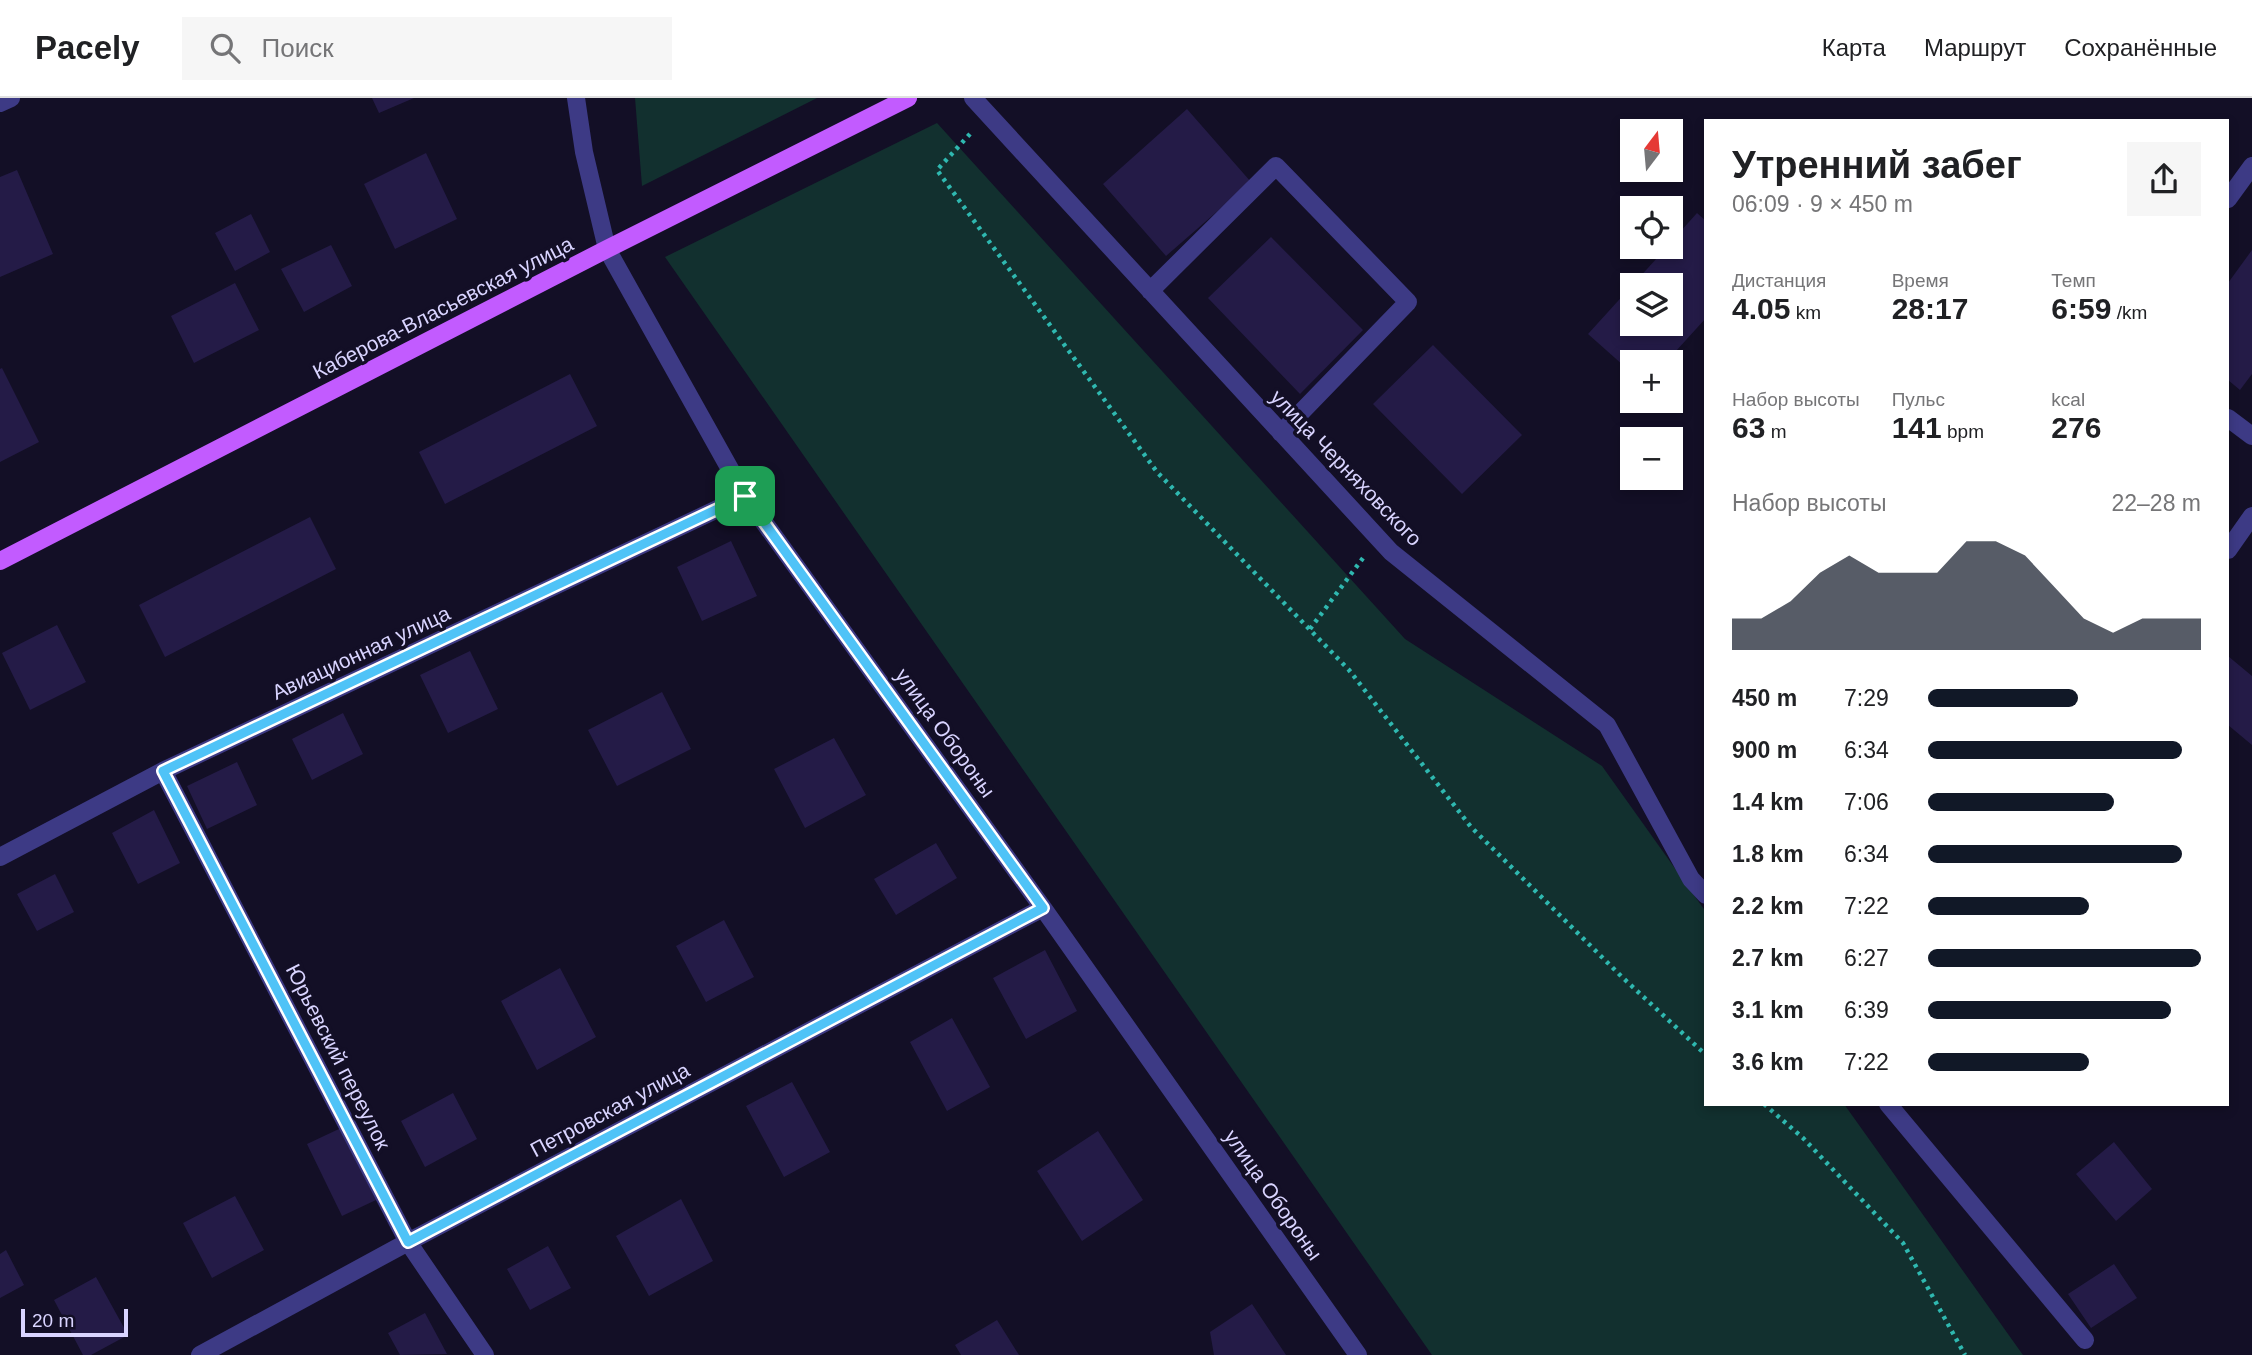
<!DOCTYPE html>
<html lang="ru">
<meta charset="utf-8">
<style>
body{margin:0;font-family:Arial,sans-serif;background:#f6f6f6;color:#202124;height:100vh;display:flex;flex-direction:column;font-size:26px;white-space:nowrap}
*{box-sizing:border-box;margin:0}
p{font-size:23px;color:#757577}
.icon{flex:none;width:38px;height:38px;fill:none;stroke:currentColor;stroke-width:2;stroke-linecap:round;stroke-linejoin:round}
.map{position:relative;flex:1;overflow:hidden}
.panel{position:absolute;left:1704px;top:21px;width:525px;height:987px;display:flex;flex-direction:column;background:#fff;border-radius:0px;box-shadow:0 4px 10px #0003}
.panel>*{flex:none}
.needle{width:46px;rotate:16deg}
.tools{position:absolute;left:1620px;top:21px;display:grid;gap:14px}
.tools a{display:grid;place-items:center;width:63px;height:63px;border-radius:0px;background:#fff;box-shadow:0 4px 10px #0003;font-size:35px}
.scale{position:absolute;left:21px;bottom:18px;width:107px;box-sizing:border-box;padding-left:7px;border:4px solid #d9d4ff;border-top:0;font-size:19px;line-height:24px;white-space:nowrap;color:#d9d4ff;-webkit-text-stroke:5px #130f26;paint-order:stroke}
.pin{position:absolute;display:grid;place-items:center;width:60px;height:60px;color:#fff;margin:-30px;border-radius:14px;box-shadow:0 4px 10px #0006}
.round{display:grid;place-items:center;flex:none;width:74px;height:74px;border-radius:0px;background:#f6f6f6}
.summary{display:flex;align-items:center;justify-content:space-between;height:119px;padding:0 28px}
h1{font-size:38px;font-weight:700;line-height:52px}
.stats{display:grid;grid-template-columns:repeat(3,1fr);gap:10px;height:119px;padding:7px 28px}
.stats div{display:grid;align-content:center}
.stats b{font-size:30px;font-weight:700}
.stats small{font-size:19px;font-weight:400}
.stats p{font-size:19px}
.chart{height:196px;padding:14px 28px}
.chart p{display:flex;justify-content:space-between}
.chart svg{width:100%;height:126px;margin-top:7px;fill:#111827;opacity:.7}
ul{padding:0 28px;list-style:none;font-size:23px}
li{display:grid;grid-template-columns:112px 84px 1fr;align-items:center;height:52px}
li i{height:18px;border-radius:9px;background:#111827}
header{display:flex;align-items:center;gap:42px;box-sizing:border-box;height:98px;padding:0 35px;background:#fff;border-bottom:2px solid #e0e0e0}
header strong{font-size:33px}
nav{display:flex;gap:38px;margin-inline-start:auto;font-size:24px}
.search{width:490px;height:63px;background:#f6f6f6;display:flex;align-items:center;gap:18px;box-sizing:border-box;padding:0 24px;border-radius:0px;color:#757577;font-size:26px}
.map>svg:first-child{display:block}
</style>
<header>
<strong>Pacely</strong>
<div class="search"><svg class="icon" aria-label="search" viewBox="0 0 24 24"><circle cx="10" cy="10" r="6"/><path d="M15 15l6 6"/></svg>Поиск</div>
<nav><a>Карта</a><a>Маршрут</a><a>Сохранённые</a></nav>
</header>
<div class="map">
<svg width="2252" height="1257" viewBox="0 0 2252 1257">
<rect width="100%" height="100%" fill="#130f26"/>
<path fill="#12302f" d="M635 0H817L642 88Z
M937 25 1405 541 1602 668 1706 814V1006H1844L2023 1257H1432L665 159Z"/>
<path fill="#241b47" fill-rule="evenodd" d="M372 0H414L379 15Z
M1187 11 1251 84 1166 158 1103 86Z
M426 55 457 121 395 151 364 86Z
M17 72 53 156 0 179V79Z
M1697 115 1706 123V220L1666 264H1633V276L1588 236 1667 149H1671V144ZM1633 187H1671V226H1633Z
M251 116 270 154 235 173 215 135Z
M1271 139 1363 232 1300 296 1208 200Z
M331 147 352 188 304 214 281 171Z
M2252 152V276L2240 292 2228 282V185Z
M235 185 259 232 194 265 171 218Z
M1433 247 1522 337 1462 396 1373 306Z
M2 270 39 344 0 364V271Z
M570 276 597 328 445 406 419 354Z
M310 419 336 471 165 559 139 507Z
M731 443 757 498 702 523 677 469Z
M57 527 86 584 30 612 2 555Z
M470 553 498 611 448 635 420 577Z
M2228 558 2252 578V647L2228 627Z
M662 594 691 651 617 688 588 632Z
M343 615 363 656 312 682 292 641Z
M834 640 866 697 805 730 774 671Z
M237 664 257 707 207 731 187 688Z
M154 712 180 765 138 786 112 735Z
M936 745 957 780 896 817 874 781Z
M55 776 74 814 37 833 17 796Z
M724 822 754 879 706 904 676 848Z
M1045 852 1077 913 1026 941 993 880Z
M560 870 596 939 537 972 501 903Z
M952 920 990 989 947 1013 910 944Z
M792 984 830 1054 784 1079 746 1008Z
M453 995 477 1041 425 1069 401 1023Z
M341 1030 376 1102 342 1118 307 1046Z
M1098 1033 1143 1102 1082 1143 1037 1073Z
M2114 1044 2152 1091 2116 1123 2076 1076Z
M235 1098 264 1152 212 1180 183 1125Z
M681 1101 713 1163 649 1198 616 1138Z
M548 1148 571 1190 530 1212 507 1171Z
M6 1152 24 1187 0 1200V1156Z
M2114 1166 2137 1200 2091 1230 2068 1196Z
M96 1179 128 1237 91 1257H83L54 1202Z
M1252 1206 1286 1257H1214L1210 1234Z
M425 1215 447 1256 400 1257 388 1235Z
M997 1222 1019 1257H961L955 1247Z"/>
<g fill="none" stroke-linecap="round" stroke-linejoin="round">
<path stroke="#2fb8b0" stroke-width="4.5" stroke-dasharray="3.5 5" stroke-linecap="butt" d="M970 36 937 72 1157 374 1349 572 1471 729 1622 879 1706 957
M1310 531 1363 460
M1764 1006 1803 1040 1903 1145 1965 1257"/>
<path stroke="#3d3a85" stroke-width="18" d="M576 0 584 54 607 151 745 398 1043 810 1358 1257
M973 0 1391 454 1607 627 1691 781 1706 797
M0 5 11 0
M2228 101 2252 68
M1150 193 1276 68 1408 204 1281 335
M2228 320 2252 338
M2228 452 2252 418
M163 673 408 1144 485 1257
M0 759 163 673 745 398
M1888 1006 2085 1242
M200 1257 408 1144 1043 810"/>
<path stroke="#c25bff" stroke-width="18" d="M0 463 607 151 908 0"/>
</g>
<g fill="none" stroke-linecap="round" stroke-linejoin="round">
<g stroke="#fff" stroke-width="14">
<path id="route" d="M745 398 1043 810 408 1144 163 673Z"/>
</g>
<use href="#route" stroke="#4fc3f7" stroke-width="9"/>
</g>
<g text-anchor="middle" stroke-width="7" stroke-linejoin="round" paint-order="stroke">
<g font-size="21" fill="#d9d4ff" stroke="#130f26">
<text transform="translate(443 210) rotate(-27)" y="7">Каберова-Власьевская улица</text>
<text transform="translate(1346 370) rotate(46)" y="7">улица Черняховского</text>
<text transform="translate(361 555) rotate(-25)" y="7">Авиационная улица</text>
<text transform="translate(945 635) rotate(54)" y="7">улица Обороны</text>
<text transform="translate(338 959) rotate(63)" y="7">Юрьевский переулок</text>
<text transform="translate(610 1012) rotate(-28)" y="7">Петровская улица</text>
<text transform="translate(1273 1097) rotate(55)" y="7">улица Обороны</text>
</g>
</g>
</svg>
<div class="tools">
<a><svg class="needle" viewBox="-14 -14 28 28"><path d="M0-13l5 13h-10z" fill="#e53935"/><path d="M0 13l5-13h-10z" fill="#757577"/></svg></a>
<a><svg class="icon" aria-label="locate" viewBox="0 0 24 24"><circle cx="12" cy="12" r="6"/><path d="M12 2v4M12 18v4M2 12h4M18 12h4"/></svg></a>
<a><svg class="icon" aria-label="layers" viewBox="0 0 24 24"><path d="M12 4l9 5-9 5-9-5zM3 14l9 5 9-5"/></svg></a>
<a>+</a>
<a>−</a>
</div>
<div class="scale">20 m</div>
<div class="pin" style="left:745px;top:398px;background:#1e9e55"><svg class="icon" aria-label="arrive" viewBox="0 0 24 24"><path d="M6 21V4h12l-3 4 3 4H6"/></svg></div>
<section class="panel">
<div class="summary"><div><h1>Утренний забег</h1><p>06:09 · 9 × 450 m</p></div><a class="round"><svg class="icon" aria-label="share" viewBox="0 0 24 24"><path d="M12 15V3M7 8l5-5 5 5M5 13v7h14v-7"/></svg></a></div>
<div class="stats">
<div><p>Дистанция</p><b>4.05<small> km</small></b></div>
<div><p>Время</p><b>28:17</b></div>
<div><p>Темп</p><b>6:59<small> /km</small></b></div>
</div>
<div class="stats">
<div><p>Набор высоты</p><b>63<small> m</small></b></div>
<div><p>Пульс</p><b>141<small> bpm</small></b></div>
<div><p>kcal</p><b>276</b></div>
</div>
<div class="chart"><p><span>Набор высоты</span>22–28 m</p>
<svg viewBox="0 0 160 44" preserveAspectRatio="none"><path d="M0 44V33L10 33L20 27L30 17L40 11L50 17L60 17L70 17L80 6L90 6L100 11L110 22L120 33L130 38L140 33L150 33L160 33V44z"/></svg>
</div>
<ul>
<li><b>450 m</b>7:29<i style="width:55%"></i></li>
<li><b>900 m</b>6:34<i style="width:93%"></i></li>
<li><b>1.4 km</b>7:06<i style="width:68%"></i></li>
<li><b>1.8 km</b>6:34<i style="width:93%"></i></li>
<li><b>2.2 km</b>7:22<i style="width:59%"></i></li>
<li><b>2.7 km</b>6:27<i style="width:100%"></i></li>
<li><b>3.1 km</b>6:39<i style="width:89%"></i></li>
<li><b>3.6 km</b>7:22<i style="width:59%"></i></li>
</ul>
</section>
</div>
